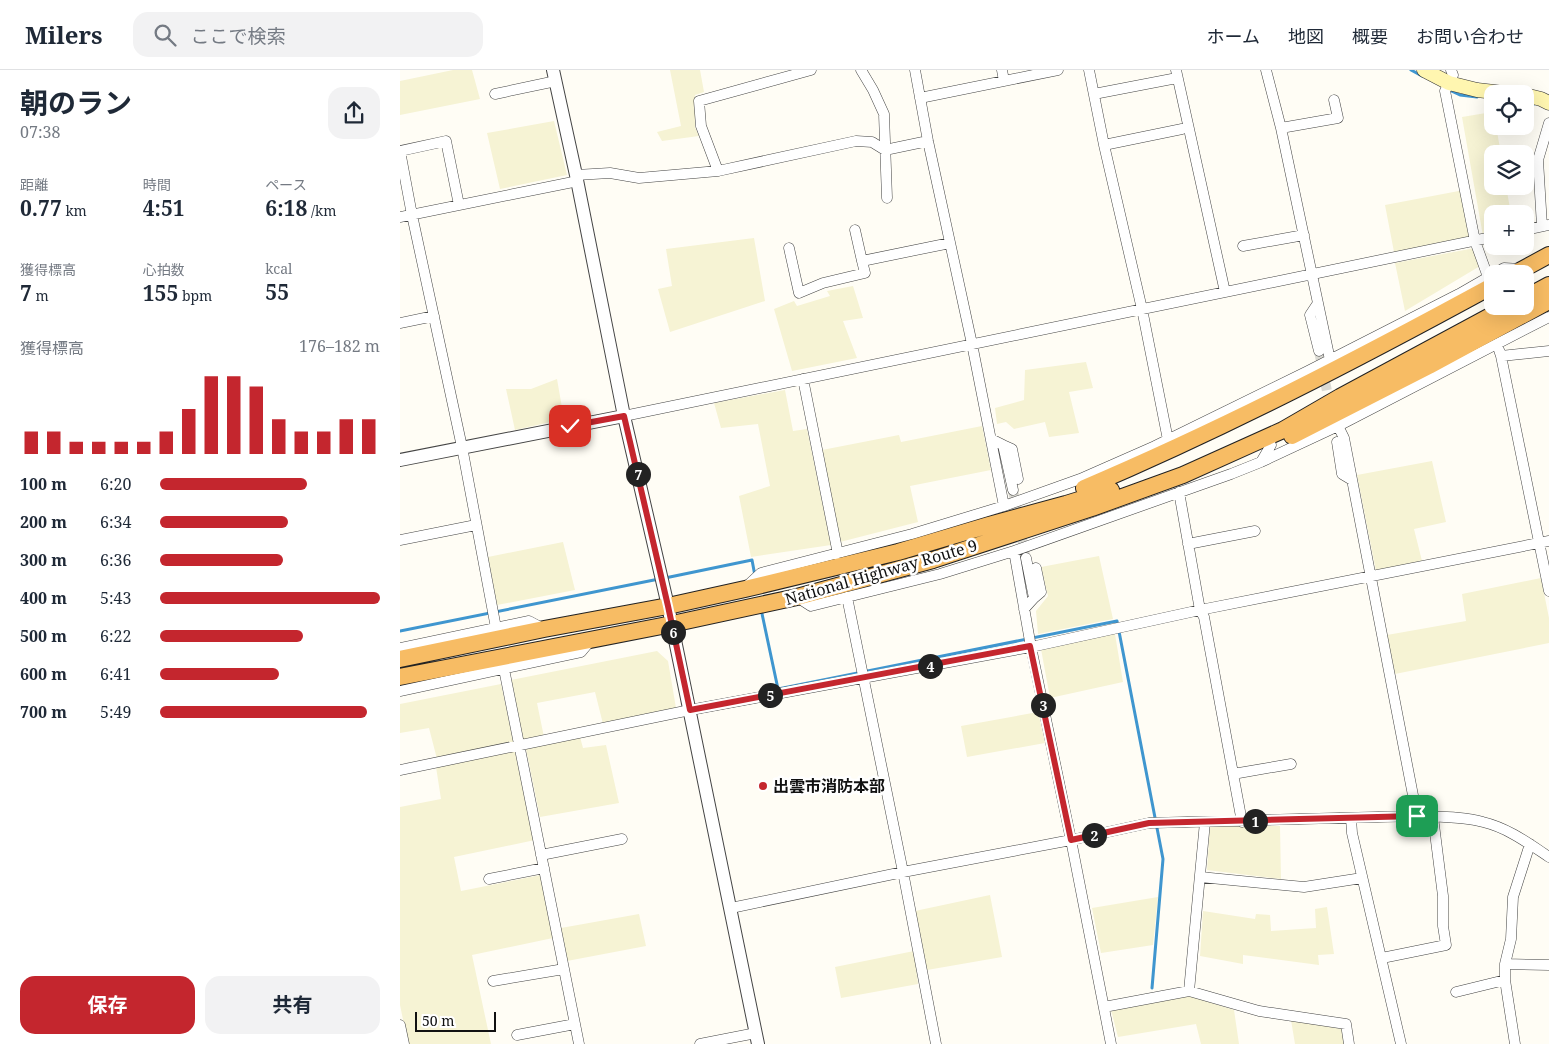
<!DOCTYPE html>
<html lang="ja">
<meta charset="utf-8">
<style>
body{margin:0;font-family:"Noto Serif","Noto Sans JP",serif;background:#f2f2f3;color:#1f2937;height:100vh;display:flex;flex-direction:column;font-size:19px;white-space:nowrap}
*{box-sizing:border-box;margin:0}
p{font-size:16px;color:#747a83}
.icon{flex:none;width:28px;height:28px;fill:none;stroke:currentColor;stroke-width:2;stroke-linecap:round;stroke-linejoin:round}
.map{position:relative;flex:1;overflow:hidden}
.side{display:flex;flex-direction:column;background:#fff;width:400px}
.side>*{flex:none}
.tools{position:absolute;left:1084px;top:15px;display:grid;gap:10px}
.tools a{display:grid;place-items:center;width:50px;height:50px;border-radius:10px;background:#fff;box-shadow:0 5px 20px #0002;font-size:25px}
.scale{position:absolute;left:15px;bottom:12px;width:81px;box-sizing:border-box;padding-left:5px;border:2px solid #111;border-top:0;font-size:14px;line-height:18px;white-space:nowrap;color:#111;-webkit-text-stroke:4px #fff;paint-order:stroke}
.pin{position:absolute;display:grid;place-items:center;width:42px;height:42px;color:#fff;margin:-21px;border-radius:10px;box-shadow:0 2px 8px #0006}
.km{position:absolute;width:25px;height:25px;margin:-12px;border-radius:50%;background:#222;color:#fff;font-size:14px;line-height:25px;text-align:center}
.round{display:grid;place-items:center;flex:none;width:52px;height:52px;border-radius:15px;background:#f2f2f3}
.headline{display:flex;align-items:center;justify-content:space-between;height:85px;padding:0 20px}
h1{font-size:28px;font-weight:700;line-height:38px}
.figures{display:grid;grid-template-columns:repeat(3,1fr);gap:8px;height:85px;padding:5px 20px}
.figures div{display:grid;align-content:center}
.figures b{font-size:21px;font-weight:700}
.figures small{font-size:14px;font-weight:400}
.figures p{font-size:14px}
.chart{height:140px;padding:10px 20px}
.chart p{display:flex;justify-content:space-between}
.chart svg{width:100%;height:90px;margin-top:5px;stroke:#c4262e;stroke-width:6}
.cta{display:flex;gap:10px;margin-top:auto;padding:10px 20px}
.cta a{flex:1;height:58px;border-radius:15px;background:#c4262e;color:#fff;font-size:20px;font-weight:700;line-height:58px;text-align:center}
.cta a+a{background:#f2f2f3;color:#1f2937}
ul{padding:0 20px;list-style:none;font-size:16px}
li{display:grid;grid-template-columns:80px 60px 1fr;align-items:center;height:38px}
li i{height:12px;border-radius:6px;background:#c4262e}
header{display:flex;align-items:center;gap:30px;box-sizing:border-box;height:70px;padding:0 25px;background:#fff;border-bottom:1px solid #e0e1e3}
header strong{font-size:24px}
nav{display:flex;gap:28px;margin-inline-start:auto;font-size:18px}
.search{width:350px;height:45px;background:#f2f2f3;display:flex;align-items:center;gap:12px;box-sizing:border-box;padding:0 18px;border-radius:15px;color:#747a83;font-size:19px}
main{display:flex;flex:1;min-height:0}
.map>svg:first-child{display:block}
</style>
<header>
<strong>Milers</strong>
<div class="search"><svg class="icon" aria-label="search" viewBox="0 0 24 24"><circle cx="10" cy="10" r="6"/><path d="M15 15l6 6"/></svg>ここで検索</div>
<nav><a>ホーム</a><a>地図</a><a>概要</a><a>お問い合わせ</a></nav>
</header>
<main>
<section class="side">
<div class="headline"><div><h1>朝のラン</h1><p>07:38</p></div><a class="round"><svg class="icon" aria-label="share" viewBox="0 0 24 24"><path d="M12 15V3M7 8l5-5 5 5M5 13v7h14v-7"/></svg></a></div>
<div class="figures">
<div><p>距離</p><b>0.77<small> km</small></b></div>
<div><p>時間</p><b>4:51</b></div>
<div><p>ペース</p><b>6:18<small> /km</small></b></div>
</div>
<div class="figures">
<div><p>獲得標高</p><b>7<small> m</small></b></div>
<div><p>心拍数</p><b>155<small> bpm</small></b></div>
<div><p>kcal</p><b>55</b></div>
</div>
<div class="chart"><p><span>獲得標高</span>176–182 m</p>
<svg viewBox="0 0 160 44" preserveAspectRatio="none"><path d="M5 44V33M15 44V33M25 44V38M35 44V38M45 44V38M55 44V38M65 44V33M75 44V22M85 44V6M95 44V6M105 44V11M115 44V27M125 44V33M135 44V33M145 44V27M155 44V27"/></svg>
</div>
<ul>
<li><b>100 m</b>6:20<i style="width:67%"></i></li>
<li><b>200 m</b>6:34<i style="width:58%"></i></li>
<li><b>300 m</b>6:36<i style="width:56%"></i></li>
<li><b>400 m</b>5:43<i style="width:100%"></i></li>
<li><b>500 m</b>6:22<i style="width:65%"></i></li>
<li><b>600 m</b>6:41<i style="width:54%"></i></li>
<li><b>700 m</b>5:49<i style="width:94%"></i></li>
</ul>
<div class="cta"><a>保存</a><a>共有</a></div>
</section>
<div class="map">
<svg width="1149" height="974" viewBox="0 0 1149 974">
<rect width="100%" height="100%" fill="#fffdf5"/>
<path fill="#f6f3d4" d="M53 0H72L80 29 0 45V11Z
M270 0H300L304 22 295 25V57L299 66 262 71 257 62 281 56Z
M1092 42V56H1096L1101 84H1092V116H1106L1111 144H1092V163L1083 166 1062 47Z
M154 51 167 105 100 119 87 63Z
M1064 120 1072 168 994 182 985 135Z
M354 168 365 231 270 262 258 219 272 216 266 179Z
M1075 178 1080 196 1005 241 995 193Z
M453 216 463 248 443 251 457 288 392 301 374 239 394 231 397 236 430 226 427 221Z
M686 292 693 318 669 322 679 363 649 367 645 352 614 359 606 352 597 354 595 338 624 330 625 300Z
M157 309 164 349 115 360 106 319H131Z
M385 320 393 361 407 359 431 475 351 487 339 426 370 416 358 354 321 358 314 333Z
M582 356 591 400 510 416 518 452 440 472 422 380 499 365 501 372Z
M1032 391 1046 452 1014 459 1022 491 976 501 957 405Z
M163 472 175 520 97 535 88 487Z
M699 486 713 549 638 564 636 541 648 526 641 497Z
M1141 508 1149 548V573L995 604 987 565 1066 551 1062 524Z
M715 564 723 612 650 628 641 579Z
M257 581 268 591 276 638 203 654 195 622 137 633 144 667 123 671 111 610Z
M101 614 114 673 37 689 29 658 0 663V634Z
M638 642 645 673 567 687 561 656Z
M180 667 183 678 206 675 219 733 140 747 126 679Z
M115 681 135 770 54 787 61 821 141 805 153 868 72 885 91 974H8L0 935V737L41 729 36 697Z
M810 756H880L881 809 807 800Z
M590 825 602 887 527 900 515 841Z
M758 827 753 875 701 883 692 838Z
M927 837 934 884 918 885 919 895 843 885V894L800 886 803 841 855 849 856 844 870 845 871 861 916 858 915 839Z
M239 844 246 876 167 891 161 858Z
M514 881 518 914 441 928 435 897Z
M790 926 834 940 839 974H801L796 954 718 967 711 940Z
M891 950 942 959 945 974H895Z"/>
<g fill="none" stroke-linecap="round" stroke-linejoin="round">
<path stroke="#3f96cf" stroke-width="3" d="M1011 0 1022 6
M1047 19 1060 25 1077 27
M1125 32 1134 34
M265 508 352 490 355 506
M361 539 378 619 717 551 763 789 752 918
M0 561 259 509"/>
<path stroke="#dbdad3" stroke-width="10" stroke-dasharray="10 5" stroke-linecap="butt" d="M919 281 930 336
M613 420 625 486"/>
<g stroke="#444" stroke-width="11">
<path id="minor" d="M461 0 473 20 484 44 487 128
M515 0 528 71 572 274 604 436
M602 0 604 11
M689 0 704 75 742 239 768 370
M776 0 825 222
M866 0 881 58 930 290
M1051 0 1053 5 1045 21 1075 171 1088 207
M95 24 156 11
M694 24 777 8
M520 28 658 0
M881 58 938 48 934 30
M704 75 782 59
M0 81 12 145 62 377 96 558
M0 81 46 71 59 135
M318 101 301 56 299 31 411 0
M176 105 210 103 239 108 318 101 456 71 472 72 485 80 528 71
M0 147 178 111
M1142 156 1138 90 1149 53
M455 160 462 191 550 173
M1125 160 1149 155
M843 176 904 165
M389 178 399 223 423 213 465 203 462 191
M1094 204 1104 198 1121 199
M918 233 910 245 919 281
M0 253 34 246
M1097 274 1101 286 1149 521
M1101 286 1149 281
M403 309 438 484
M224 346 1092 167
M938 356 944 368 1017 746
M591 369 603 375 613 420
M937 372 942 404 952 410
M603 375 612 379 618 409
M861 392 871 375
M779 422 800 540 804 547 842 752
M0 470 76 455
M788 474 855 461
M614 481 631 577 671 770 711 974
M347 516 361 503 512 464 604 436 680 409 755 376 908 301 1059 224 1092 205
M397 527 411 536 540 504 614 481 831 404 861 392 938 356 1149 247
M447 527 503 802 536 974
M634 528 641 522 636 498
M624 539 634 528 626 488
M0 578 129 551 144 559
M104 599 179 974
M0 621 181 582 191 570
M0 700 290 640 631 577 800 540 1149 471
M833 704 891 694
M951 748 952 763 1001 974
M141 785 222 769
M800 807 904 817 962 808
M89 809 144 798
M331 838 503 802 671 770 749 753 1017 746C1039 747 1062 746 1083 752 1108 758 1128 773 1149 787
M982 888 1046 875 1043 856V826L1033 747
M1105 894 1149 895
M93 911 164 899
M789 921 805 752
M1056 922 1105 910
M704 937 789 921 859 941 946 954 949 974
M0 955 4 974
M117 965 175 954
M300 974 356 963
M1115 974 1105 910V894L1111 869 1113 827 1130 774"/>
</g>
<g stroke="#444" stroke-width="14">
<path id="tertiary" d="M153 0 176 105 224 346 268 536 358 974
M0 390 224 346"/>
</g>
<g stroke="#333" stroke-width="15">
<path id="secondary" d="M1024 0 1049 13 1077 20 1112 24
M1125 25 1141 29 1149 33"/>
</g>
<g stroke="#222" stroke-width="18">
<path id="trunk" d="M1114 204 1149 185
M1125 228 1149 215
M892 366 1029 296 1149 231
M684 418C825 358 958 289 1092 216
M0 589 144 559 268 536 345 519 498 482 589 455 666 434 711 420
M0 607 272 554 397 527 533 490 692 438 783 405 883 360 940 327 1109 236"/>
</g>
<use href="#minor" stroke="#fff" stroke-width="10"/>
<use href="#tertiary" stroke="#fff" stroke-width="12"/>
<use href="#secondary" stroke="#fff6b0" stroke-width="14"/>
<use href="#trunk" stroke="#f7bc64" stroke-width="16"/>
</g>
<g fill="none" stroke-linecap="round" stroke-linejoin="round">
<g stroke="#fff" stroke-width="10">
<path id="route" d="M170 356 224 346 268 536 290 640 630 576 671 770 749 753 1017 746"/>
</g>
<use href="#route" stroke="#c4262e" stroke-width="6"/>
</g>
<circle fill="#c4262e" stroke="#fff" stroke-width="2" cx="363" cy="716" r="5"/>
<g text-anchor="middle" stroke-width="5" stroke-linejoin="round" paint-order="stroke">
<g font-size="16" fill="#111" stroke="#fff">
<text transform="translate(481 502) rotate(-16)" y="6">National Highway Route 9</text>
</g>
<g font-size="16" font-weight="bold" fill="#111" stroke="#fff" text-anchor="start">
<text x="373" y="722">出雲市消防本部</text>
</g>
</g>
</svg>
<div class="tools">
<a><svg class="icon" aria-label="locate" viewBox="0 0 24 24"><circle cx="12" cy="12" r="6"/><path d="M12 2v4M12 18v4M2 12h4M18 12h4"/></svg></a>
<a><svg class="icon" aria-label="layers" viewBox="0 0 24 24"><path d="M12 4l9 5-9 5-9-5zM3 14l9 5 9-5"/></svg></a>
<a>+</a>
<a>−</a>
</div>
<div class="scale">50 m</div>
<div class="pin" style="left:1017px;top:746px;background:#1e9e55"><svg class="icon" aria-label="arrive" viewBox="0 0 24 24"><path d="M6 21V4h12l-3 4 3 4H6"/></svg></div>
<div class="pin" style="left:170px;top:356px;background:#d93025"><svg class="icon" aria-label="check" viewBox="0 0 24 24"><path d="M5 12l5 5 9-10"/></svg></div>
<b class="km" style="left:855px;top:751px">1</b>
<b class="km" style="left:694px;top:765px">2</b>
<b class="km" style="left:643px;top:635px">3</b>
<b class="km" style="left:530px;top:596px">4</b>
<b class="km" style="left:370px;top:625px">5</b>
<b class="km" style="left:273px;top:562px">6</b>
<b class="km" style="left:238px;top:404px">7</b>
</div>
</main>
